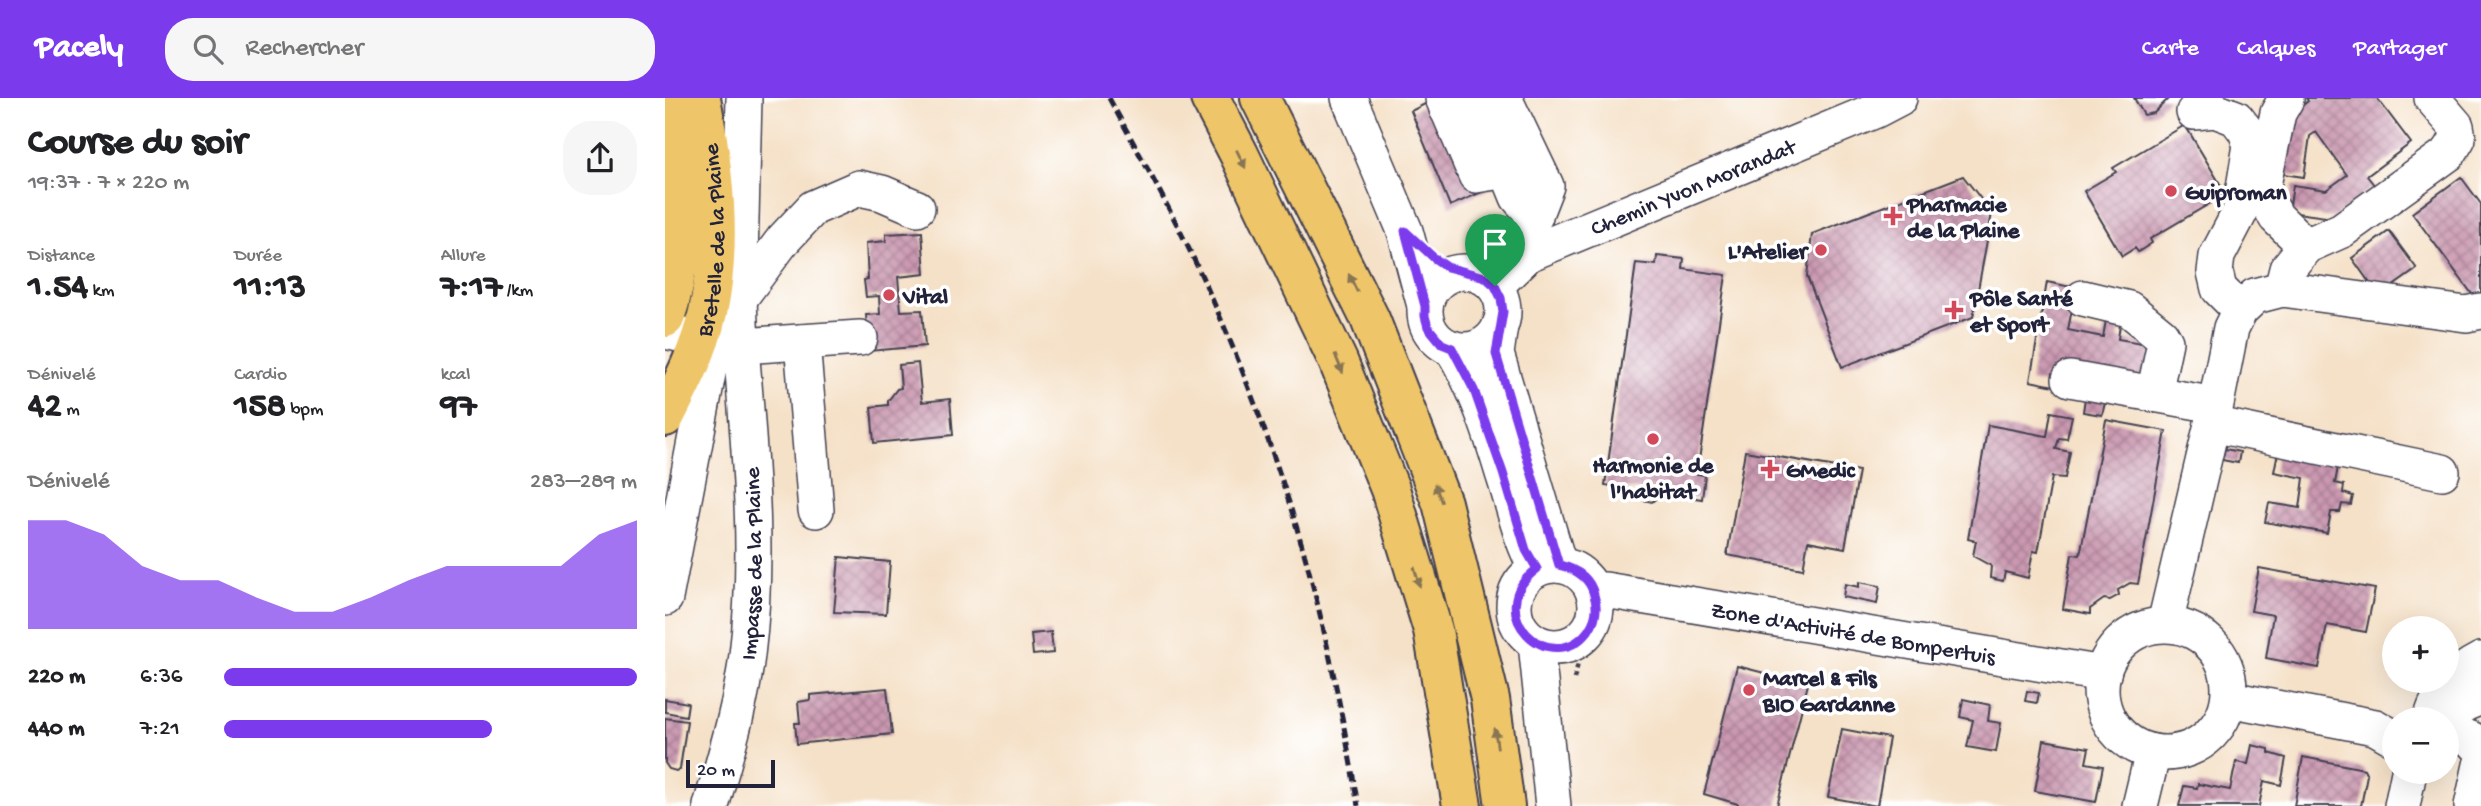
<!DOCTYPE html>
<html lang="fr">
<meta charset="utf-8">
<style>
body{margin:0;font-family:"Gochi Hand",sans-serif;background:#f6f6f6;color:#202124;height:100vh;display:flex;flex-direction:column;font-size:26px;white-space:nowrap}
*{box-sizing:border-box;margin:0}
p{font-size:23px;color:#757577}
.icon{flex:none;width:38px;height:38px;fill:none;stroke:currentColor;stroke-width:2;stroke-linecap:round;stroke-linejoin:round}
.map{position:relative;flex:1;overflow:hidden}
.panel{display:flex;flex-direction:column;background:#fff;width:665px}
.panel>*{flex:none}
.fabs{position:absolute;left:1717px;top:518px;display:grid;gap:14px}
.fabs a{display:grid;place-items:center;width:77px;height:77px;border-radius:50%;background:#fff;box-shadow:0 7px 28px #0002;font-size:35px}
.scale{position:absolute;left:21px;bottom:18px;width:89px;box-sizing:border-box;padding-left:7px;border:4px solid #22223b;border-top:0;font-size:19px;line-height:24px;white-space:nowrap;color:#22223b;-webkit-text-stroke:5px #fff;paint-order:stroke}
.pin{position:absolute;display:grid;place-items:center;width:60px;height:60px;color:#fff;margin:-72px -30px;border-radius:50% 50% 50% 0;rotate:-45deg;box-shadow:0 0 7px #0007}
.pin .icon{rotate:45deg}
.round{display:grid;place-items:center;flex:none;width:74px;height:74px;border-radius:28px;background:#f6f6f6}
.head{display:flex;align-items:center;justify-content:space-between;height:119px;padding:0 28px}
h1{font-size:38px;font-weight:700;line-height:52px}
.stats{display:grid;grid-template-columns:repeat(3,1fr);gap:10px;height:119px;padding:7px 28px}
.stats div{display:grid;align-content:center}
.stats b{font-size:35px;font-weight:700}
.stats small{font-size:19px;font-weight:400}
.stats p{font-size:19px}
.chart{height:196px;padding:14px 28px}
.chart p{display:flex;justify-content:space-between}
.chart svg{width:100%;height:126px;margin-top:7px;fill:#7c3aed;opacity:.7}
ul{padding:0 28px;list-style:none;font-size:23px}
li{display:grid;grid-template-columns:112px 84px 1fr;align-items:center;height:52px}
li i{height:18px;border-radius:9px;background:#7c3aed}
header{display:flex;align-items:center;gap:42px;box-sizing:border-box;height:98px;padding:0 35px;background:#7c3aed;color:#fff}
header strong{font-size:33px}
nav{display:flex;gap:38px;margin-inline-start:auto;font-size:24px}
.search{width:490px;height:63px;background:#f6f6f6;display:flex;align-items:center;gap:18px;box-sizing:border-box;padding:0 24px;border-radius:28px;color:#757577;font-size:26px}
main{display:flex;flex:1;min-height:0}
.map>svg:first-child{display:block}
</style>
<header>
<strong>Pacely</strong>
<div class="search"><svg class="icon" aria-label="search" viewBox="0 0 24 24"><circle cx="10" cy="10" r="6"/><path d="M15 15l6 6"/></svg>Rechercher</div>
<nav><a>Carte</a><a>Calques</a><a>Partager</a></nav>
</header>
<main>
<section class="panel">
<div class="head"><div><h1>Course du soir</h1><p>19:37 · 7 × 220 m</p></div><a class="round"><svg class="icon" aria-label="share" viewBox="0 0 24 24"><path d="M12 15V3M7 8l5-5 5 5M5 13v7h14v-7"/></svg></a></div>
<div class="stats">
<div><p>Distance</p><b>1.54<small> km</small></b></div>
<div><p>Durée</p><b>11:13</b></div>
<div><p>Allure</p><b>7:17<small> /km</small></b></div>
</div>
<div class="stats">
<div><p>Dénivelé</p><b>42<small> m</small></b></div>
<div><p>Cardio</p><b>158<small> bpm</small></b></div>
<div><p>kcal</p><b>97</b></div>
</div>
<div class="chart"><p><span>Dénivelé</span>283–289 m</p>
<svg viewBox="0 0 160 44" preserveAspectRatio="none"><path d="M0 44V6L10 6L20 11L30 22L40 27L50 27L60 33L70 38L80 38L90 33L100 27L110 22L120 22L130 22L140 22L150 11L160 6V44z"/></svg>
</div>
<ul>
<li><b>220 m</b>6:36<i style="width:100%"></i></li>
<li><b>440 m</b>7:21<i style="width:65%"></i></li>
</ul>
</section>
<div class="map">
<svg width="1816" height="708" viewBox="0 0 1816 708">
<defs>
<pattern id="building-cross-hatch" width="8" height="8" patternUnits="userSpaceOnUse" patternTransform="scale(1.75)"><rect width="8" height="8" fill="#cb99b1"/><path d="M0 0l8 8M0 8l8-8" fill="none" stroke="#a47c91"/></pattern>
</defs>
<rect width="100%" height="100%" fill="#fff"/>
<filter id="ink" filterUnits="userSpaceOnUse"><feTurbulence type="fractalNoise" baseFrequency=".0143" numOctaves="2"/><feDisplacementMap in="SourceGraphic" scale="14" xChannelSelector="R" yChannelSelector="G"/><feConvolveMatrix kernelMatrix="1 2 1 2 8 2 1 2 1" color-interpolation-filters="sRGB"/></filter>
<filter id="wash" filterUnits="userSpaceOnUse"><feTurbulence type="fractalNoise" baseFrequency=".00686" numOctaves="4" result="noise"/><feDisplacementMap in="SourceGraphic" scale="28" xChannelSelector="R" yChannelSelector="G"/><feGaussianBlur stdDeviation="1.57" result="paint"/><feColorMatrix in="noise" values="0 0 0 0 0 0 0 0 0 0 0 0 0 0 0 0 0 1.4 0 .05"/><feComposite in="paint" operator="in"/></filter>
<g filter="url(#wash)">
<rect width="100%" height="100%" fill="#f5e1c8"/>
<g id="blocks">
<path fill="url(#building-cross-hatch)" d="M772 0 840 84 785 108 746 13Z
M1469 0H1504L1489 15 1479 17Z
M1641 0H1712L1746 45 1702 78 1710 88 1668 120 1624 114 1628 87 1661 92 1682 77 1651 34 1645 38 1639 79 1612 75 1620 22 1643 3Z
M1520 27 1561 96 1485 141 1487 145 1473 154 1470 150 1457 158 1419 93 1451 74 1448 70Z
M1298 78 1327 115 1308 219 1177 269 1142 178 1147 136Z
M1796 79 1816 106V208L1747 115Z
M1724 133 1752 171 1714 198 1687 160Z
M257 134 260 176 233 179 236 213 257 212 260 248 204 253 201 217 215 216 214 198 201 199 199 182 203 181 201 145 221 143V136Z
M992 158 1019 161 1018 171 1061 177 1032 376 1040 377 1037 401 997 395 987 404 978 402 973 392 940 387 971 165 991 167Z
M1382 184 1411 190 1403 232 1438 239 1442 217 1456 219 1453 241 1488 247 1481 286 1394 289 1365 283Z
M253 265 257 304 285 301 288 337 209 345 206 309 223 307V303L232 291 236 290 234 267Z
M1421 293 1442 297 1437 317 1418 314Z
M1386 314 1407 318 1402 341 1394 340 1391 351 1405 354 1400 380 1387 379 1373 454 1368 453 1363 480 1340 474 1338 483 1325 480 1326 468 1308 458 1311 443 1303 441 1323 327 1382 338Z
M1441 322 1501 333 1473 486 1465 485 1453 492 1454 497 1445 502 1439 501 1425 511V516L1398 511 1407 456 1415 457Z
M1560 351 1575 354 1573 365 1557 362Z
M1080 353 1194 373 1180 450 1143 443 1138 471 1062 457Z
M1613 354 1674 364 1670 385 1679 387 1678 395 1688 398 1686 407 1677 406 1675 414H1666L1662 435 1600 424 1604 405 1635 410 1639 380 1609 374Z
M174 459 225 464 221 516 169 514Z
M1594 470 1710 491 1701 534 1662 527 1654 570 1601 560 1608 517 1586 513Z
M1194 484 1215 488 1212 506 1178 499 1180 486 1194 489Z
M386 534 388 555 368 557 366 536Z
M1072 568 1143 586 1112 708H1073V706L1039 696Z
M222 590 227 636 132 646 130 625H135L133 604 145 602V597Z
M1362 593 1374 595 1372 605 1360 603Z
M0 601 23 605 21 618 0 614Z
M1298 601 1325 607 1323 623 1336 625 1331 654 1302 649 1308 622 1295 619Z
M0 620 22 623 15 671 11 673 4 671 0 665Z
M1177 631 1224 640 1212 708 1163 699Z
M1379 642 1424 650 1421 665 1438 668 1431 704 1370 693Z
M1587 647 1604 651V655L1621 660 1616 687 1599 683 1594 708H1514L1519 688 1532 690 1533 686 1565 692 1571 664 1583 666Z
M1638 659 1699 671 1702 677 1696 708H1629Z"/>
</g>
</g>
<g filter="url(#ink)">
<use href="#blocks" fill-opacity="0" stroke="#423f50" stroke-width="2"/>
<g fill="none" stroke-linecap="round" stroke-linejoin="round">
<g stroke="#423f50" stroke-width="38">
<g id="minor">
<path d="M79 0 74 201 76 248 195 240"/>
<path d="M684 0 740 133 760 208"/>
<path d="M778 0 811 77 842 72 853 99 870 118"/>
<path d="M839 0 881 88 865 129V138"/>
<path d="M1621 1 1613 15 1598 87 1601 100 1611 119 1641 148"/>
<path d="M782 11 817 8 842 72"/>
<path d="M1529 14 1550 12 1571 20 1581 33 1586 47 1575 114 1552 158 1550 174 1554 191 1575 212"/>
<circle cx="799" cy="213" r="39"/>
<path id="s1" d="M830 188 863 156 1211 12 1234 0"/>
<path d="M1617 191 1622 171 1641 148 1677 132 1784 55 1793 40 1791 28 1767 0"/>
<path d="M1418 200 1464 211 1496 237 1500 244 1489 296"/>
<path d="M74 201 118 142 148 110 194 90 217 95 252 110"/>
<path d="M835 227 831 256 894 467"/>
<path d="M0 233 49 244 0 500"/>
<path d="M137 244 151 412"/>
<path d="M787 250C811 289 825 332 838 375 849 408 855 441 872 471"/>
<path d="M1405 281 1550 307"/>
<path d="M1547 326 1777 374"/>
<circle cx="890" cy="508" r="41"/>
<path id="s2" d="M928 493 940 492 1438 576"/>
<path d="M1500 526 1547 326 1566 230 1575 212 1590 198 1617 191 1801 216 1816 213"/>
<circle cx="1500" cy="591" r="64"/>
<path d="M871 545 888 708"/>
<path d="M1564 601 1710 629 1729 640"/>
<path d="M1766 621C1775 593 1790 575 1816 562"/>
<path d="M1776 621 1801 605 1816 599"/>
<path d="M1782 633 1806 641 1816 651"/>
<path id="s3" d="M46 708C60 659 76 608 82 557 95 454 84 351 76 248L49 244"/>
<path d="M1475 708 1488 654"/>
<path d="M1737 708 1744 674"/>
<path d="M1807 708 1816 667"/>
</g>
</g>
<g stroke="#423f50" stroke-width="42">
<g id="major">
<path d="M0 220C24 153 14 69 9 0"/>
<path id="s4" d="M0 319C17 286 35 251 43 214 58 144 49 70 36 0"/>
</g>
</g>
<g stroke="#423f50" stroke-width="42">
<path id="highway" d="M545 0 574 56 673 263 725 391 768 532 797 708
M595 0 705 221 777 405 825 601 840 708"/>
</g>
<path stroke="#423f50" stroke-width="4.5" stroke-dasharray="5 5" stroke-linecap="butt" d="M909 581 921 535"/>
<use href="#minor" stroke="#fff" stroke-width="35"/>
<use href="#major" stroke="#eec569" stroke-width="38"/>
<use href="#highway" stroke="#eec569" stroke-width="38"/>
<path stroke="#22223b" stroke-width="5" stroke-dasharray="10 5" stroke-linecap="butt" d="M444 0C465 39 487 78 507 117 552 204 590 300 620 392 654 496 675 601 693 708"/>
</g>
<defs><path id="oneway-solid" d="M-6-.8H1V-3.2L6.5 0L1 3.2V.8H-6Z" transform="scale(1.75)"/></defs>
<g fill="#887452">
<use href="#oneway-solid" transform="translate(576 61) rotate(64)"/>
<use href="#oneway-solid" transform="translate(688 185) rotate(-116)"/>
<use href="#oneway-solid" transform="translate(674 266) rotate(67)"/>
<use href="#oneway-solid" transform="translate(773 395) rotate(-111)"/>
<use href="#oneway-solid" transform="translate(752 479) rotate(73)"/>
<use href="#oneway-solid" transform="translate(831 640) rotate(-98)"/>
</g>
</g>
<g fill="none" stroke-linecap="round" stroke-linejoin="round" filter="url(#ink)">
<g stroke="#fff" stroke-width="14">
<path id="route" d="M740 133 769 160 782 169 820 179 830 188 836 200 838 214 831 256 894 467C911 471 925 479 929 497 933 509 931 522 923 533 886 581 814 514 872 471L861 452 838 375 809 292 787 250 777 246 763 229 760 218V208Z"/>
</g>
<use href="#route" stroke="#7c3aed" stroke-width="9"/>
</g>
<g fill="#d1495b" stroke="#fff" stroke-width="2.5">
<circle cx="1506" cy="93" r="7"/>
<path d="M1224.5 107.5h7v7h7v7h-7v7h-7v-7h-7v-7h7z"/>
<circle cx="1156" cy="152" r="7"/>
<circle cx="224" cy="197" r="7"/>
<path d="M1285.5 201.5h7v7h7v7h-7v7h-7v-7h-7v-7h7z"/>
<circle cx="988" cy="341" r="7"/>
<path d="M1101.5 360.5h7v7h7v7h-7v7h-7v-7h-7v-7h7z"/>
<circle cx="1084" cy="592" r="7"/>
</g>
<g text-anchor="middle" stroke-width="7" stroke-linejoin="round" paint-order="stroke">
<g font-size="23" fill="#22223b" stroke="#fff">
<text dy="8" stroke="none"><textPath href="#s1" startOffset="224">Chemin Yvon Morandat</textPath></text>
<text dy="8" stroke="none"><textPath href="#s4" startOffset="186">Bretelle de la Plaine</textPath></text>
<text dy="8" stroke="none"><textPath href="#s3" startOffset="247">Impasse de la Plaine</textPath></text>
<text dy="8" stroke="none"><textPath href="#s2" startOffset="264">Zone d'Activité de Bompertuis</textPath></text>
</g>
<g font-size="23" font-weight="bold" fill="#22223b" stroke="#fff" text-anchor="start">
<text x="1520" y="101">Guiproman</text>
<text x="1242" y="113">Pharmacie<tspan x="1242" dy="26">de la Plaine</tspan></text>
<text x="1142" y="160" text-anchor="end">L'Atelier</text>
<text x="238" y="205">Vital</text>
<text x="1305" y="207">Pôle Santé<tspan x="1305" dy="26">et Sport</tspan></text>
<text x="988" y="374" text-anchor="middle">Harmonie de<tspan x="988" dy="26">l'habitat</tspan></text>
<text x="1121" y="379">GMedic</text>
<text x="1098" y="587">Marcel &amp; Fils<tspan x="1098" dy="26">BIO Gardanne</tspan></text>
</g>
</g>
</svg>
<div class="fabs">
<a>+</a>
<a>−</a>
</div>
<div class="scale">20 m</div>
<div class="pin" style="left:830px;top:188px;background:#1e9e55"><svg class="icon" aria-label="arrive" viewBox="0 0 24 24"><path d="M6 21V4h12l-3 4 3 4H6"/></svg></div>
</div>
</main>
